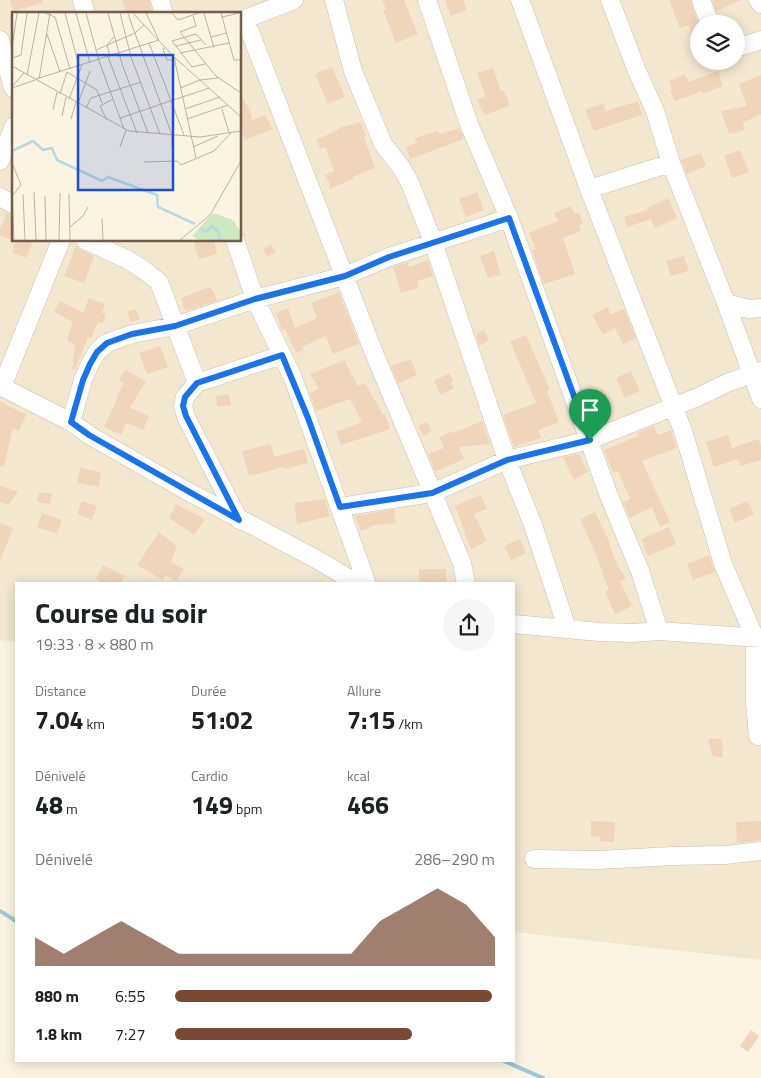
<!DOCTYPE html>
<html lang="fr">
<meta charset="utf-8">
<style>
body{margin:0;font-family:"Titillium Web",sans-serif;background:#f6f6f6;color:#202124;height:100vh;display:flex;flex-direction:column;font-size:19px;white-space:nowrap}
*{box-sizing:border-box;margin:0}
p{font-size:16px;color:#757577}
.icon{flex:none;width:28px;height:28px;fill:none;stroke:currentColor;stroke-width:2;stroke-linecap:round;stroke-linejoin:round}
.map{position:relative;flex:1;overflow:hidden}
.sheet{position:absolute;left:15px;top:582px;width:500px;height:480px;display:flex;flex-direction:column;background:#fff;border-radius:0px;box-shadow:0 2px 12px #0003}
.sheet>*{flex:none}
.controls{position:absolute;left:690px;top:15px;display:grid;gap:10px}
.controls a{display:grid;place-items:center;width:55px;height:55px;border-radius:50%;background:#fff;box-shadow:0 2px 12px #0003;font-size:25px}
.pin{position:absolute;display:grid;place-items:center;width:42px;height:42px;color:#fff;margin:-51px -21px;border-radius:50% 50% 50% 0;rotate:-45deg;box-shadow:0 0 5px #0007}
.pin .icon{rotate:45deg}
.round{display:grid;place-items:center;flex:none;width:52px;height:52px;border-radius:26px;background:#f6f6f6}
.headline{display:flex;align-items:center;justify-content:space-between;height:85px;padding:0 20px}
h1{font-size:28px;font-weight:700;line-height:38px}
.stats{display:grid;grid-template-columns:repeat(3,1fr);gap:8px;height:85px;padding:5px 20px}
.stats div{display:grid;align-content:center}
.stats b{font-size:25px;font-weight:700}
.stats small{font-size:14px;font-weight:400}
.stats p{font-size:14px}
.chart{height:140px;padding:10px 20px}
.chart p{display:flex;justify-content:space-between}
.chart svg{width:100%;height:90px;margin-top:5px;fill:#794934;opacity:.7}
ul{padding:0 20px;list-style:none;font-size:16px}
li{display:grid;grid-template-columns:80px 60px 1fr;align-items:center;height:38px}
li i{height:12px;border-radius:6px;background:#794934}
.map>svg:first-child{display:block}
</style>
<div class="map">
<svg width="761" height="1078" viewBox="0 0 761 1078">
<rect width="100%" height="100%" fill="#fcf4e2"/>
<path fill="#f3e7d0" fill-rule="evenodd" d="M0 0H761V960L514 932V584H16V642L0 640ZM14 14H240V240H14ZM699 24H736V61H699Z"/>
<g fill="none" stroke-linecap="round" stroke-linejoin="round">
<path stroke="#9dc8d7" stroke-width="4" d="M0 911 16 921
M504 1061 543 1078"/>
</g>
<path fill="#f1d5ba" d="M10 0H42L43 3 13 11Z
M122 0H150L153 14H126Z
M382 0H404L418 34 396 43 383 10 386 9Z
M445 0H463L467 10 451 16Z
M669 0H691L699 24V48H697L689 25 680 28Z
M712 0H742L716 11Z
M332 67 345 97 328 104 315 74Z
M493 68 501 91 503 90 508 98 509 106 485 115 476 100 486 97 477 73Z
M718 71 723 86 703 94 702 91 675 101 670 90 672 89 669 81 685 74 689 82Z
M761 75V114L743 123 744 130 729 134 721 111 747 106 739 84Z
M240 94 250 110 252 120 265 115 273 129 245 140 240 127Z
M638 101 642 115 594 131 585 110 603 103 606 111Z
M360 122 364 130 366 136 364 137 375 168 353 177V179L330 189 329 182 324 175 334 171 325 147 321 149 316 140 340 129 339 128Z
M459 128 464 139 410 159 406 147 417 142 415 138 437 131 442 134Z
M740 150 749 172 732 178 724 156Z
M701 153 706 166 687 174 681 160Z
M477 192 484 210 466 217 459 199Z
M668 198 677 218 655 228 651 219 627 227 624 217 647 210V208Z
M571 206 575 214 579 213 583 224 579 226 581 231 563 238 575 274 544 284 532 250 536 249 529 233 558 221 554 213Z
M7 213 14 216V241L0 235V229Z
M17 240H34L26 258 12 252Z
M193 240H214L217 254 199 259Z
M271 244 276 252 267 257 263 249Z
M76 245 81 250 94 256 84 283 64 276Z
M494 251 501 275 488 278 480 256Z
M684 256 689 271 671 276 666 261Z
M428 260 433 276 417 281 419 288 401 293 393 267 408 262 409 267Z
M210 287 215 294 217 301 185 311 181 298Z
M339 292 359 344 333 354 326 336 302 347 303 350 296 353 285 329 282 330 276 313 288 308 295 328 317 318 311 303Z
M89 298 105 304 102 313 105 314V319L102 323 98 322 91 338 88 337 75 370 72 369 75 344 67 341 73 322 54 312 60 301 83 313Z
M607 307 611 314 624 309 636 338 623 344 615 328 603 335 592 315Z
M135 309 140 319 131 322 127 312Z
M484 330 489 340 479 346 476 334Z
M526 335 550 390 547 391 559 422 538 430 541 438 514 447 503 415 536 403 510 341Z
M160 346 168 367 147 374 139 353Z
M411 359 417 375 398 384 391 366Z
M344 360 358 386 365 383 383 415 385 414 390 429 341 445 336 432 362 422 350 399 316 411 310 393 319 389 310 374Z
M125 370 146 381 130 408 149 416 143 430 126 423 121 435 104 427 118 397 117 396 124 383 119 380Z
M631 371 640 391 625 398 616 378Z
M449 373 453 380 451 383 454 388 441 395 434 381Z
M229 394 231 405 217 407 216 396Z
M0 401 26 415 19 431 13 428 4 467 0 466Z
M426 421 432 431 424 436 418 427Z
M482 421 490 444 459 447 464 459 435 472 428 454 444 448 439 437 453 431V433Z
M654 426 658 435 671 430 677 448 642 461 670 522 660 527 652 507 630 518 623 502 630 499 618 471 613 473 604 450 638 436 637 433Z
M728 435 732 448 759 439 761 446V460L740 466 738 459 714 467 706 442Z
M271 444 274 457 304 449 308 463 284 469V467L249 476 242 451Z
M579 454 588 472 574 480 563 457Z
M80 468 101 472 99 487 77 483Z
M0 485 18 492 8 505 0 502Z
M39 492 52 494 50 504 37 502Z
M481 495 487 509 474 514 487 541 471 549 464 532H465L455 506Z
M325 499 330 516 297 524 294 503Z
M82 501 97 506 92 520 77 514Z
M747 501 754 514 735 523 729 509Z
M176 504 205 519 194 535 169 518Z
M394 509 396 523 375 525 361 531 355 516Z
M595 512 610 543 609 544 618 566 626 579 620 581 632 606 615 614 605 592 609 589 602 574 603 573 597 558H598L580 519Z
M42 513 62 520 57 534 37 527Z
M0 523 13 528 1 559H0Z
M669 527 676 544 648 556 641 539Z
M159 532 177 546 171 562 184 569 176 581 165 575 163 580 137 565Z
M520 539 526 553 511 560 504 546Z
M709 555 715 572 693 580 687 564Z
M103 565 125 576 121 584H104L96 579Z
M419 569H446V584H419Z
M708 739H722L723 758 712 756Z
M591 821 615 822 614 842 600 841 601 837 591 836Z
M761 821V840L737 843 736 822Z
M751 1030 759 1036 748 1052 740 1046Z"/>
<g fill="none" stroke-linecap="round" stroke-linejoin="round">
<g stroke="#cfbfac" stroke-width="19">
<path id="minor" d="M82 0 86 14
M160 0 164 14
M334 0 353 71 383 144 401 167 410 183 433 242 507 460 533 525 567 628
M427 0 469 124 509 218 609 496 640 571 659 631
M520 0 589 189 683 431 723 564 755 638V703L758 736
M610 0 637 71 655 111 671 163 726 303 761 399
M701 0 710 24
M758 0 761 4
M245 19 374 353 462 563 466 584
M240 21 294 0
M0 40 13 88
M736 48 761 40
M0 161 14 126
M589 189 671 163
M0 197 14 205
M85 240 128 260 144 270 159 282 197 383
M235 240 255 299 293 378 367 584
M726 303 749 309 761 308
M0 386 71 422 89 435 187 491 318 560 358 584
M2 387 61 240
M71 422 83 380 90 364 97 352 107 343 132 334 175 326 255 299 345 276 389 257 509 218
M340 507 432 493 507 460 590 440 698 397 727 383 761 371
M239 520 186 417 183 406 185 397 197 383 282 355
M514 624 599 632 633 633 659 631 761 638
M534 859 599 860 672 856 725 855 761 851"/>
</g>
<use href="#minor" stroke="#fff" stroke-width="18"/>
</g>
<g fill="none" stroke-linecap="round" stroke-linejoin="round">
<g stroke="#fff" stroke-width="10">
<path id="route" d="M509 218 590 440 507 460 432 493 340 507 308 418 282 355 197 383 185 397 183 406 186 416 239 520 89 435 71 422 83 380 90 364 97 352 107 343 132 334 175 326 255 299 345 276 389 257Z"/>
</g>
<use href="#route" stroke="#1a73e8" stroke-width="6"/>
</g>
<g transform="translate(12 12)">
<rect width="229" height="229" fill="#fcf4e2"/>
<path d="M201 201 221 208 229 220V228H187L180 224Z" fill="#cde9c1"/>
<path fill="none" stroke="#b7dae5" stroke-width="2.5" d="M0 139 21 129 31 138 40 136 45 148 90 169 96 165 145 183 146 195 183 212M188 216 194 220 200 214 206 219 208 228"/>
<path fill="none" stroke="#c1b2a0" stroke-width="1" d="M33 1 43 5 58 57M53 1 67 54M64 1 78 51M74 1 87 49 112 117M96 1 110 52 136 121M108 1 119 45 148 122M121 1 162 45 184 146M160 1 166 8 187 1M192 1 202 36M209 1 222 48H229M116 2 160 123V135M181 4 184 14 168 20 204 64 229 81M210 5 227 1M35 22 48 60M199 25 214 21M137 31 172 123M164 34 189 28M153 36 151 37 155 48H161M0 37 5 1M84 38 123 21 132 13M168 41 217 31M96 45 125 121M98 45 95 33 102 25M162 45 188 68 206 66M0 46 9 43 15 1M193 52 180 55 160 29 184 22 194 33M0 54 117 119 188 125 229 119M55 60 85 78 90 91M15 63 27 1M24 67 147 28 134 1M27 67 38 1M0 75 12 61M0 76 23 68M168 76 188 68 229 105M48 82 55 60M57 87 70 53M66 91 78 59M74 96 79 86 129 70M173 97 208 85M210 97 217 121M41 98 45 80M50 104 54 85M108 106 197 76M59 107 64 90M175 107 216 93M95 108 88 94 101 87M108 135 114 118M181 135 206 124M132 150 165 149 169 153 202 139 219 121M0 151 9 173 0 184 2 228M22 180 24 228M11 182 13 228M57 182 58 228M33 184 34 228M90 206 91 228M58 215 71 204 76 195M47 228 48 181M168 228 198 203 229 149"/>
<path fill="#1d4ed8" fill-opacity="0.15" stroke="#1d4ed8" stroke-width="2.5" d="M66 43H161V178H66Z"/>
<rect width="229" height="229" fill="none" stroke="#735c49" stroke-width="2.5"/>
</g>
</svg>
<div class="controls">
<a><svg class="icon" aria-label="layers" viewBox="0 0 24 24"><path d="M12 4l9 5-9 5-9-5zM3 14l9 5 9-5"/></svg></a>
</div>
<div class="pin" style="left:590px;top:440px;background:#1e9e55"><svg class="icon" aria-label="arrive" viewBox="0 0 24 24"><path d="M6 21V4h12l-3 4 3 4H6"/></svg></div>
<section class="sheet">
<div class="headline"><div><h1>Course du soir</h1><p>19:33 · 8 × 880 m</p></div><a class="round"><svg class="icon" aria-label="share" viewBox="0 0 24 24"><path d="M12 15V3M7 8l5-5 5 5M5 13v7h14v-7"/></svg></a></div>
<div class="stats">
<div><p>Distance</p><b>7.04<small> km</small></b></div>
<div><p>Durée</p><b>51:02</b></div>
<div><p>Allure</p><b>7:15<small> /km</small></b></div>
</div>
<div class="stats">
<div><p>Dénivelé</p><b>48<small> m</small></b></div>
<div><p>Cardio</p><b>149<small> bpm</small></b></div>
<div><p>kcal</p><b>466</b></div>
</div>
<div class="chart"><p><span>Dénivelé</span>286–290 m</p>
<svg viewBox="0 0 160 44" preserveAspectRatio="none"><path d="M0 44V30L10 38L20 30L30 22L40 30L50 38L60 38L70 38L80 38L90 38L100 38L110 38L120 22L130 14L140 6L150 14L160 30V44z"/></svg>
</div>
<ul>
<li><b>880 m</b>6:55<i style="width:99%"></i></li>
<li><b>1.8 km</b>7:27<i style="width:74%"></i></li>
</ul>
</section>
</div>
